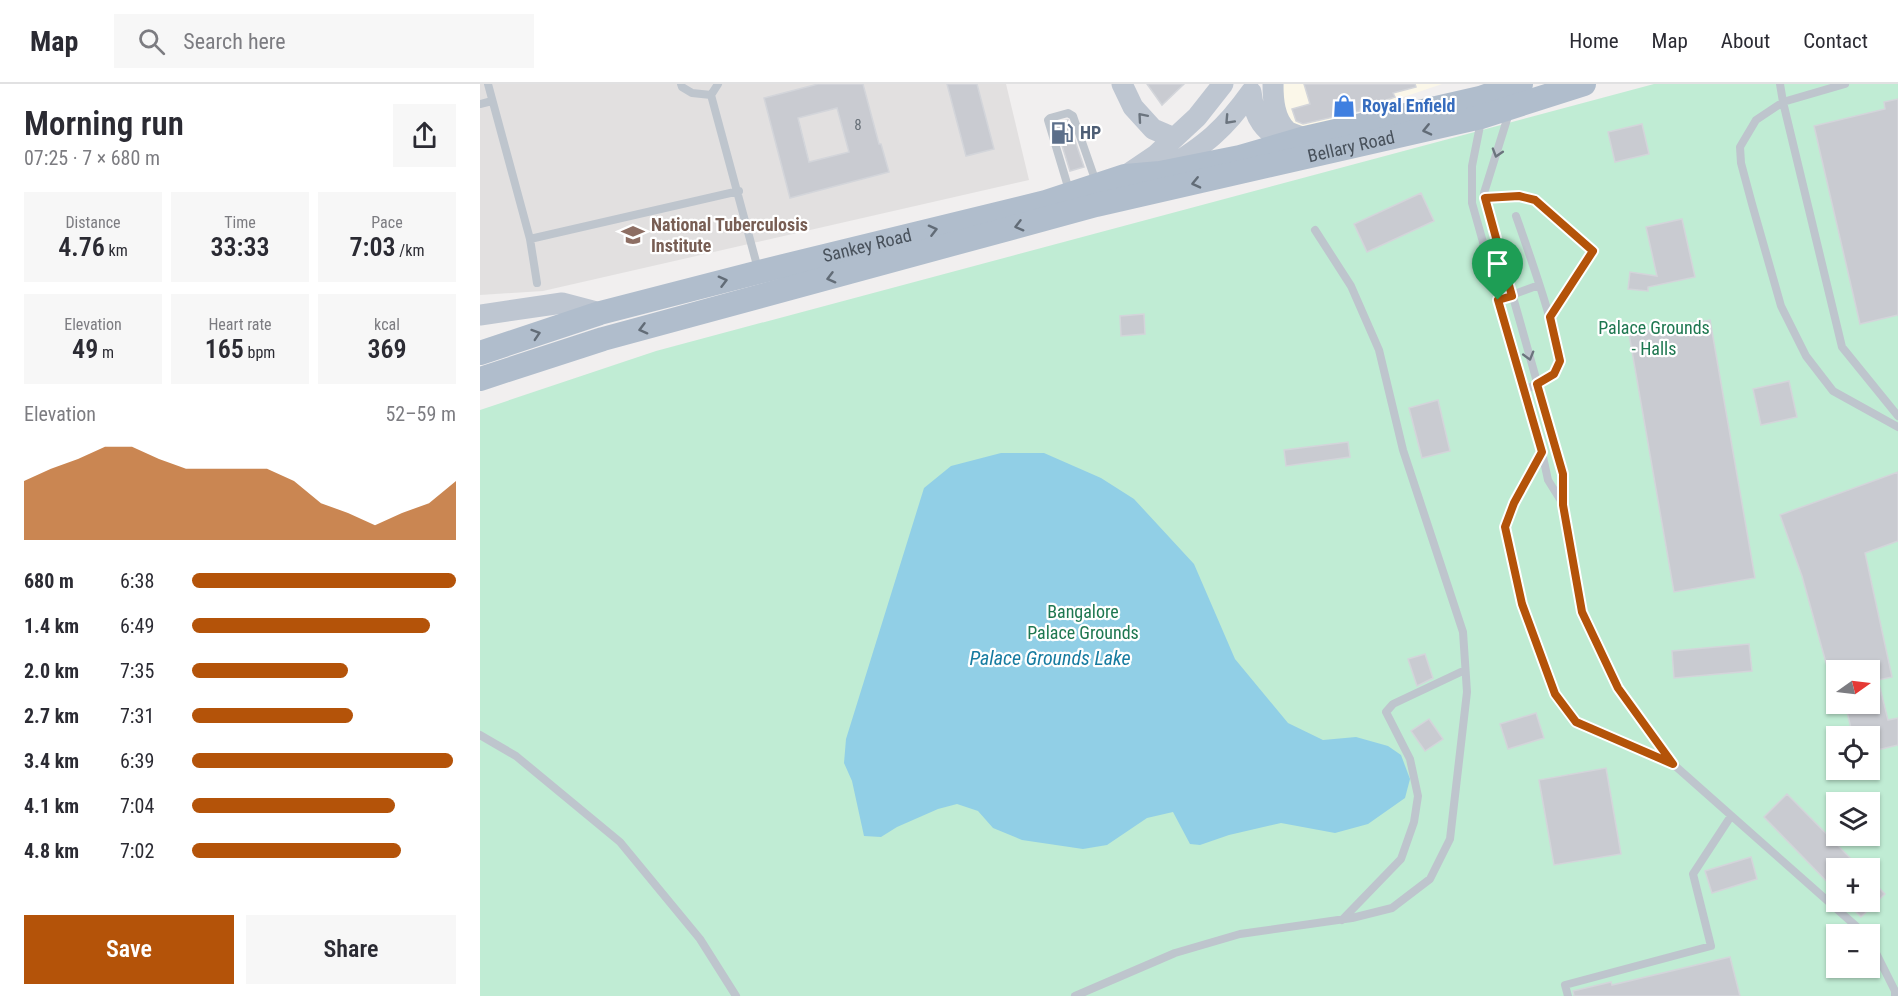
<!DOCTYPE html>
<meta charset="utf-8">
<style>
body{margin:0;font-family:"Roboto Condensed",sans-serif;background:#f7f7f7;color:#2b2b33;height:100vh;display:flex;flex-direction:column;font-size:22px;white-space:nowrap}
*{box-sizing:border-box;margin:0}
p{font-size:20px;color:#7c7c81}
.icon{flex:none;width:33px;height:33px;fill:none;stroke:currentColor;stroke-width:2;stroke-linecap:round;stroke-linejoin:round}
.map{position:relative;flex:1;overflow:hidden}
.drawer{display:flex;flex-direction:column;background:#fff;width:480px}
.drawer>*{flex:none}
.needle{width:39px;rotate:76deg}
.fabs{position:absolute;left:1346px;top:576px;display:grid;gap:12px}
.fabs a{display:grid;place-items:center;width:54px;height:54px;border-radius:0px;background:#fff;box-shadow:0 2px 4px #0004;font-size:30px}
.pin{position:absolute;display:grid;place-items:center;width:51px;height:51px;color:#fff;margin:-62px -26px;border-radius:50% 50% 50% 0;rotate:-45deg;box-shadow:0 0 6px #0007}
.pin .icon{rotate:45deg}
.round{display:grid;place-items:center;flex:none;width:63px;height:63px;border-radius:0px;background:#f7f7f7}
.headline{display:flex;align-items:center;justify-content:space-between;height:102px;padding:0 24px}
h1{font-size:33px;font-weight:600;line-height:45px}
.stats{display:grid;grid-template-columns:repeat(3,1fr);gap:9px;height:102px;padding:6px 24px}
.stats div{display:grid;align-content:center;border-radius:0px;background:#f7f7f7;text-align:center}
.stats b{font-size:26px;font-weight:600}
.stats small{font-size:16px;font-weight:400}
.stats p{font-size:16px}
.chart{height:168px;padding:12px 24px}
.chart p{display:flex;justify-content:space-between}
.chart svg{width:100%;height:108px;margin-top:6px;fill:#b45309;opacity:.7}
.action{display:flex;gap:12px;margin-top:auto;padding:12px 24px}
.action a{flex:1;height:69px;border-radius:0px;background:#b45309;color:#fff;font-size:24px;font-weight:600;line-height:69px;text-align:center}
.action a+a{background:#f7f7f7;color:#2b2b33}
ul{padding:0 24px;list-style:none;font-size:20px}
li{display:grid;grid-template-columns:96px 72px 1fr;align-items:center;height:45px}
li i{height:15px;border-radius:8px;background:#b45309}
header{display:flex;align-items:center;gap:36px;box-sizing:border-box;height:84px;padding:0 30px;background:#fff;border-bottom:2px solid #e1e1e2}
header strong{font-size:28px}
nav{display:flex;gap:33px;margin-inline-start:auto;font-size:21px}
.search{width:420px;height:54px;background:#f7f7f7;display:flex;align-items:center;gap:15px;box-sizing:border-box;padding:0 21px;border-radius:0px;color:#7c7c81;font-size:22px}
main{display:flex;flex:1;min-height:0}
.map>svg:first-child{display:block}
</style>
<header>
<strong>Map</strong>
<div class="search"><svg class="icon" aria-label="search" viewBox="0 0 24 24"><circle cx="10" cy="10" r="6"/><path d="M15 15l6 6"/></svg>Search here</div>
<nav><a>Home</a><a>Map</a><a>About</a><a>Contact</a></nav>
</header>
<main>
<section class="drawer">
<div class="headline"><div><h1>Morning run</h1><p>07:25 · 7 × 680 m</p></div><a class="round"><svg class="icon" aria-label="share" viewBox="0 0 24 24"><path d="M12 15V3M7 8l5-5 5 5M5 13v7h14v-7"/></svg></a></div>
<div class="stats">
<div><p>Distance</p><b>4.76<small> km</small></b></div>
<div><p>Time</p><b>33:33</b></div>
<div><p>Pace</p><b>7:03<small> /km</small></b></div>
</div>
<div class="stats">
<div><p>Elevation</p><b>49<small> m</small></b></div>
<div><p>Heart rate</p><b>165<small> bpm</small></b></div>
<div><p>kcal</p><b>369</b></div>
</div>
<div class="chart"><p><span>Elevation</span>52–59 m</p>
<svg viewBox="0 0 160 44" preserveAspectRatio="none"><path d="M0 44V20L10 15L20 11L30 6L40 6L50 11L60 15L70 15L80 15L90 15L100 20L110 29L120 33L130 38L140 33L150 29L160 20V44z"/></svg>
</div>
<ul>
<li><b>680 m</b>6:38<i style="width:100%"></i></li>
<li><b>1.4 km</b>6:49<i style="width:90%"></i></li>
<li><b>2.0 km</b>7:35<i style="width:59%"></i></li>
<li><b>2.7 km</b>7:31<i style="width:61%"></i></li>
<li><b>3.4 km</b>6:39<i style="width:99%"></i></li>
<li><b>4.1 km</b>7:04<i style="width:77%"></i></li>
<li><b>4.8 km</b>7:02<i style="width:79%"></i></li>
</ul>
<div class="action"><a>Save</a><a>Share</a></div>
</section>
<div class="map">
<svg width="1418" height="912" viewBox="0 0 1418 912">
<rect width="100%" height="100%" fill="#f1efef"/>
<path fill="#fbf7e9" d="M804 0H962L841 41 813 47 801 12Z"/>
<path fill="#e2e0e0" d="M0 0H526L549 96 63 207 0 211Z"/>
<path fill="#c0ecd4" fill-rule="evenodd" d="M1174 0H1418V912H0V326L176 267ZM1356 586H1389V620H1356ZM1356 652H1389V686H1356ZM1356 718H1389V752H1356ZM1356 784H1389V818H1356ZM1356 850H1389V884H1356Z"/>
<path fill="#91cfe6" d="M521 369H564L621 394 654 415 714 480 755 575 808 639 843 656 876 653 908 662 921 671 930 695 925 714 888 740 855 749 801 739 749 751 720 761 710 760 693 728 667 734 627 761 603 765 542 756 513 744 498 727 477 720 458 725 417 743 401 753 384 752 372 697 364 679 366 655 444 404 471 382Z"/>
<path fill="#c9cbd1" stroke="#d3d5da" stroke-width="1.5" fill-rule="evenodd" d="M338 0H383L399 60H401L409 88 310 114 284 14ZM357 24 369 68 329 78 318 34Z
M467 0H497L514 65 486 72Z
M667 0H704L682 21Z
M824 0H935L936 3 913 9 915 13 880 25V27L823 40 816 37 812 25 830 20Z
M1418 15V231L1380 240 1334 42 1405 25 1404 18Z
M588 36 604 83 590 87 575 39Z
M1162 40 1169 70 1135 78 1128 48Z
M941 109 954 137 887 168 874 140Z
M1202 135 1215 193 1168 203V207L1148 205 1150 188 1177 192 1166 143Z
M664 230 665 250 641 252 640 232Z
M1230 236 1275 494 1194 508 1149 250Z
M1309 297 1317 333 1281 341 1273 305Z
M958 316 970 367 942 374 929 324Z
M868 358 870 373 806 382 804 366Z
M1418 388V457L1385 469 1412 593 1398 596 1408 636 1418 634V661L1389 668V652H1373L1365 620H1389V586H1348L1322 492 1300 431Z
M1269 560 1272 587 1194 594 1192 567Z
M945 570 953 594 937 602 928 575Z
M1056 629 1064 654 1028 665 1020 640Z
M949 635 963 655 945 667 931 647Z
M1126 684 1141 770 1074 781 1059 696Z
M1307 710 1380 784H1356V807L1284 733Z
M1271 773 1277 795 1232 809 1225 787Z
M1389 794 1405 810 1381 833 1366 818H1389Z
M1250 873 1260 912H1094L1093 907 1131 898 1132 901Z"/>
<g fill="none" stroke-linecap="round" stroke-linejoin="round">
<path stroke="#bec5cd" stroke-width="8" d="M8 0 50 155 57 199
M201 0 202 3 212 9 231 11
M238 0 231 11 278 185
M1300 0 1303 18 1276 36 1260 63 1261 79 1272 120 1301 222 1326 272 1353 307 1418 343
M1365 0 1303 18 1362 263 1418 332
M0 20 12 17
M1029 29 1004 109 1005 114 1083 390V421L1103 528 1138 604 1193 680 1385 850
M1001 37 992 82V119L1062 368 1068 396 1083 420
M589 106 568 36 570 34 588 29 593 32 616 98
M1005 114 1039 112 1055 116 1114 167 1069 233
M1036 132C1044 155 1085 268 1078 284 1074 295 1055 301 1044 306
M50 155 259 107
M1018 216 1059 201
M1062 368 1034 419 1025 443 1042 520 1075 610 1096 638 1191 679
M0 651 36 672 140 758 220 855 256 912
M862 836 921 775 934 738 938 712 930 675 906 628 913 620 985 586
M1389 855 1415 907V912
M595 912 695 869 760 850 872 834 912 824 950 795 970 755 987 608 983 548 923 366 899 266 871 202 835 146
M1088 912 1085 901 1231 862 1213 790 1251 732"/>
<path stroke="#bec6d1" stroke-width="21" d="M642 0 653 23 673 45 694 54
M793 0C793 15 794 35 807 47 811 50 820 52 825 54
M771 8C774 34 784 48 807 59
M686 85C725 61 744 46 771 8
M645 92 676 71 717 33 743 0
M0 231 82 219 120 229"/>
<g stroke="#b0bdcc" stroke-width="24">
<path id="s1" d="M0 269 120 229 279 188 566 118 645 92 680 89 760 73 825 54 1000 14 1041 0"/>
<path id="s2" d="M0 295 123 255 616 121 1001 33 1104 0"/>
</g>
</g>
<defs><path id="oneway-chevron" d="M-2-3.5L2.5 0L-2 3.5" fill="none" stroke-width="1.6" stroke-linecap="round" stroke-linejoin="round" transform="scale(1.5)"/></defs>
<g stroke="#6b747e">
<use href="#oneway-chevron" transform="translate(662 33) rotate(-131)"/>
<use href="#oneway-chevron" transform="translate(749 36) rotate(133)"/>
</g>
<g stroke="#626c77">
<use href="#oneway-chevron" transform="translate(947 46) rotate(167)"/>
<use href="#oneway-chevron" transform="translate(716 99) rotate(167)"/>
<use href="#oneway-chevron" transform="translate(539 142) rotate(165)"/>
<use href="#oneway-chevron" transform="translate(453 146) rotate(-14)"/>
<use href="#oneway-chevron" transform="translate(351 194) rotate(165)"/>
<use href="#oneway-chevron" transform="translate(243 197) rotate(-15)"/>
<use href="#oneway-chevron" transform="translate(163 245) rotate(165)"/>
<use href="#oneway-chevron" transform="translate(56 250) rotate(-18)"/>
</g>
<g stroke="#6b747d">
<use href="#oneway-chevron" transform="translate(1017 69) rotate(107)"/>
<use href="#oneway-chevron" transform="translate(1049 272) rotate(74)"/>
</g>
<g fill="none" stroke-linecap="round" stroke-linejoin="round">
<g stroke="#fff" stroke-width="12">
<path id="route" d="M1039 112 1055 116 1113 167 1070 233 1080 277 1074 290 1057 300 1083 390V421L1102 528 1138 604 1193 680 1096 638 1075 610 1042 520 1025 443 1034 419 1062 368 1018 216 1032 212 1005 114Z"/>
</g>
<use href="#route" stroke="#b45309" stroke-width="8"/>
</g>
<defs>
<g id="shop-bare" transform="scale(1.8)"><path d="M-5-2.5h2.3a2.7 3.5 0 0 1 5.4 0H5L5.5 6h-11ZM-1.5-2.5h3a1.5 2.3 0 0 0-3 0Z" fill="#3f7fe0" stroke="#fff" stroke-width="2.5" paint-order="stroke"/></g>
<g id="fuel-bare" transform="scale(1.8)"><path d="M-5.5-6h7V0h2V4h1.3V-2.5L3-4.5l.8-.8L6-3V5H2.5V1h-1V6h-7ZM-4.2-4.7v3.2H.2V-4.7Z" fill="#5c6f8a" stroke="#fff" stroke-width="2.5" paint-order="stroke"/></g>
<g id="university-bare" transform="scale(1.8)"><path d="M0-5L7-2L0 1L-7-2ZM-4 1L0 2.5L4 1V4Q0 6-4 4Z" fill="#8d6e63" stroke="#fff" stroke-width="2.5" paint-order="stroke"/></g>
</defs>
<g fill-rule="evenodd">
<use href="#shop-bare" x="864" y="22"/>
<use href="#fuel-bare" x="582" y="49"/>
<use href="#university-bare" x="153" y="151"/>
</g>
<g text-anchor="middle" stroke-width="4.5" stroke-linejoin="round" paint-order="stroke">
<g font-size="15" fill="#687078">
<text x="378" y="46">8</text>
</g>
<g font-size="18" font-weight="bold" fill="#366cbe" stroke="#fff" text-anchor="start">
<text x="882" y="28">Royal Enfield</text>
</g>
<g font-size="18" font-weight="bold" fill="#4e5e75" stroke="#fff" text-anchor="start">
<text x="600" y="55">HP</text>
</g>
<g font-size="18" fill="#48515b" stroke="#fff">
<text dy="6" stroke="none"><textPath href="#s2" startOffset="902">Bellary Road</textPath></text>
<text dy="6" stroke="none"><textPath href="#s1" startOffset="402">Sankey Road</textPath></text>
</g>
<g font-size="18" font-weight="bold" fill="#785e54" stroke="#fff" text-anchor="start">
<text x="171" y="147">National Tuberculosis<tspan x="171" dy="21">Institute</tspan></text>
</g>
<g font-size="18" fill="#1e7750" stroke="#fff">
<text x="1174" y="250">Palace Grounds<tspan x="1174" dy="21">- Halls</tspan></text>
<text x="603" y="534">Bangalore<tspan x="603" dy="21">Palace Grounds</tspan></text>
</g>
<g font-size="20" font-style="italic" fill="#167ba0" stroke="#fff">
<text x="570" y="581">Palace Grounds Lake</text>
</g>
</g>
</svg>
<div class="fabs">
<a><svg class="needle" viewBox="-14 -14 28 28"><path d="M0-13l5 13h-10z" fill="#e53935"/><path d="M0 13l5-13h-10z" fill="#7c7c81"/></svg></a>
<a><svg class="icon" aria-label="locate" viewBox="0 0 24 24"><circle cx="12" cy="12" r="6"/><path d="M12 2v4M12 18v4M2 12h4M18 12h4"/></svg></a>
<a><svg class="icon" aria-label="layers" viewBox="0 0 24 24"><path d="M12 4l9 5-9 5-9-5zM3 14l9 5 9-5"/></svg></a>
<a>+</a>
<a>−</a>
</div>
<div class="pin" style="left:1018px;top:216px;background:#1e9e55"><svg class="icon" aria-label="arrive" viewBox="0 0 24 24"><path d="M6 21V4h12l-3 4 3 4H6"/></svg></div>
</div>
</main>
